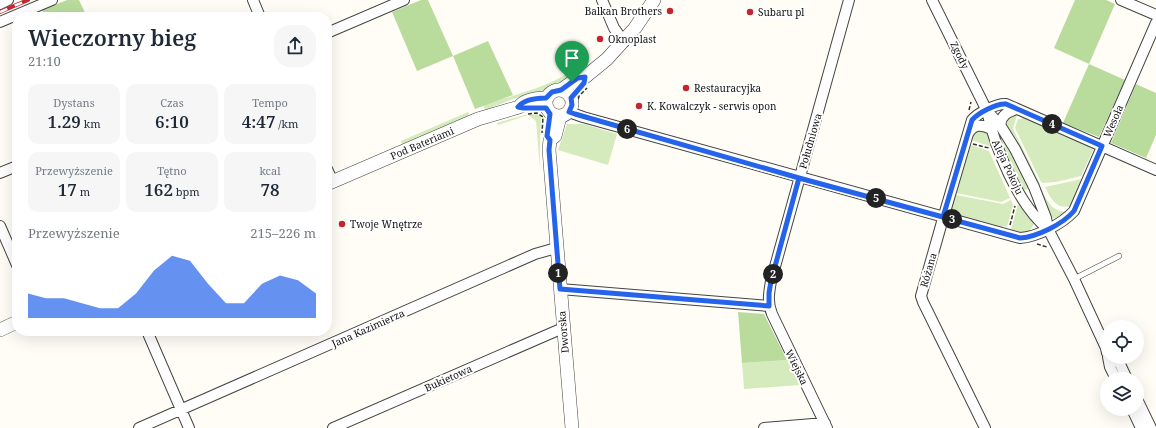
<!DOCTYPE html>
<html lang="pl">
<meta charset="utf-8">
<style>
body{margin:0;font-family:"Noto Serif",serif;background:#f6f6f7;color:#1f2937;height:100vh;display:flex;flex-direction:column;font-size:15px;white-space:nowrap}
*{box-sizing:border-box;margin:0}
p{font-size:13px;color:#747a83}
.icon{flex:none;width:22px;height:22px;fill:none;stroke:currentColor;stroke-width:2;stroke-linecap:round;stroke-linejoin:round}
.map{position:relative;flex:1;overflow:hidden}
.side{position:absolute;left:12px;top:12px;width:320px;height:324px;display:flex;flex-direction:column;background:#fff;border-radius:16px;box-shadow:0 4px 16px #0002}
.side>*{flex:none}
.tools{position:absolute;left:1100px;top:320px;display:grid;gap:8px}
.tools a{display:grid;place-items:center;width:44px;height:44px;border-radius:50%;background:#fff;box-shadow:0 4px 16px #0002;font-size:20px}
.pin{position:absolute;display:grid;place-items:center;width:34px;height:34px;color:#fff;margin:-41px -17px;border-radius:50% 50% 50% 0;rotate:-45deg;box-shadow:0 0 4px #0007}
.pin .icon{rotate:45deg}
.km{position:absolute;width:20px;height:20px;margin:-10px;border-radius:50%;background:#222;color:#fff;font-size:11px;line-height:20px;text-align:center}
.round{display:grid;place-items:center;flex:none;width:42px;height:42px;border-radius:16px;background:#f6f6f7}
.summary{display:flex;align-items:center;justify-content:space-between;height:68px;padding:0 16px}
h1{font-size:22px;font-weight:600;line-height:30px}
.metrics{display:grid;grid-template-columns:repeat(3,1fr);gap:6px;height:68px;padding:4px 16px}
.metrics div{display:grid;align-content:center;border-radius:10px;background:#f6f6f7;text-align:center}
.metrics b{font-size:17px;font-weight:600}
.metrics small{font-size:11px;font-weight:400}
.metrics p{font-size:11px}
.chart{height:112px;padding:8px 16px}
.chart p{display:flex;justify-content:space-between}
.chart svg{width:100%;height:72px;margin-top:4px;fill:#2563eb;opacity:.7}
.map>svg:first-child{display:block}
</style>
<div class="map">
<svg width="1156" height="428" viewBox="0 0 1156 428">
<rect width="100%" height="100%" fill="#fffdf5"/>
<path fill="#d5ebbd" d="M576 67 578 71 563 83 551 86 540 92 513 99 485 110 483 105C513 95 552 87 576 67Z
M1003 109 1017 115 1013 129 1040 184 1037 185 1002 126 1001 113Z
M468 112 470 116 402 144 401 141Z
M536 114 540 116 541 118 540 142V168L536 121 528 115 498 125 497 123 525 115Z
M1023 116 1094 148 1081 176 1056 182 1043 183 1041 182 1015 128 1018 119H1021Z
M992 119 1014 152 1030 188 1022 191 1006 161Z
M567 124H584L617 134 608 165 558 150Z
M977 129 989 132 995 148 971 140 973 130Z
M971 145 989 151 1010 198 1001 202 956 193 968 149 970 150Z
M1082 179 1072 206C1056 210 1051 199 1045 187Z
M1041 189C1048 201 1051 212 1068 212L1062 216 1051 219 1039 190Z
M956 195 1003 204 1011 200 1013 205 1007 227 1003 226 1002 228 953 214 951 209 954 197Z
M1019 200 1033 219 1034 224 1029 232 1022 234 1011 230Z
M787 360 800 385 744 389 742 363Z"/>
<path fill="#b9dc9c" d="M67 0H79L87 17H45L42 10Z
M421 0H428L453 56 488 41 513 95 475 109 453 56 417 71 392 12Z
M1075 0H1106L1115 4 1089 64 1125 80 1099 137 1063 123 1089 64 1054 48Z
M1136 84 1156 93V135L1146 158 1111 143Z
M738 312 764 314 787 360 742 363Z"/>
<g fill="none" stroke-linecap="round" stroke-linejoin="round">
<g stroke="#444" stroke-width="6">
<path id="service" d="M1074 279 1119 256"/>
</g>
<g stroke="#444" stroke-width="12">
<path id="minor" d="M253 0 260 17
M602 0 614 28 624 42
M932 0 987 111C995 148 1018 205 1048 229
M1121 0 1156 15
M0 4 8 0
M0 22 52 0
M327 33 404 0
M987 111 1000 125 1015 149 1034 187 1046 218 1048 229 1074 279 1106 348 1107 353
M569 112 583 117 1020 238C1037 237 1062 224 1074 211L1156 23
M1000 125C1001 115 1008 112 1016 109
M968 134C973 124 982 124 991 129
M327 169 333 182
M0 173 17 166
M0 226 17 265
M560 289 769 306
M147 331 189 428
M1108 357 1110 367 1116 379
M1114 357 1120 364 1127 379
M1137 399 1151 428
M1132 409 1141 428
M139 428 535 254 556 248
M333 428 563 328
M764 428 825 423
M827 428 772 314C767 302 769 293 771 281L849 0
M985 428 923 302 921 296 942 222 972 120C978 113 997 103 1006 104L1156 170"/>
</g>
<g stroke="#444" stroke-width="14">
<path id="tertiary" d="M546 103a13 13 0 1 1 26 0a13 13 0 1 1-26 0Z
M561 90 578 78 585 77 607 59 635 28 654 0
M560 117 555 136 550 140 549 150 572 428
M327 184 478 119 519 107C525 99 537 98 546 98
M0 330 17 322"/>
</g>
<path stroke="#333" stroke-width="1.5" stroke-dasharray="4 2" stroke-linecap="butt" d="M577 105 579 96 587 88
M969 110 971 102
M528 114 537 113 543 117 542 133
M973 144 989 148
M1010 225 1015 206
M1037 244 1047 247"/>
<use href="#service" stroke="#fff" stroke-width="5"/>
<use href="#minor" stroke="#fff" stroke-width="10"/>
<use href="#tertiary" stroke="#fff" stroke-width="13"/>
<g stroke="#c4262e" stroke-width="4">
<path id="rail" d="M0 12 28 0"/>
</g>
<use href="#rail" stroke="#fff" stroke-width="2.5" stroke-dasharray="8" stroke-linecap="butt"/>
</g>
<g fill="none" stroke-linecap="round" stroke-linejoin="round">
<g stroke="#fff" stroke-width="8">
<path id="route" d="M572 82 561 90 552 92 546 98C537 98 524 99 518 107L523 108H546L550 114 547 136 550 140 549 150 560 289 769 306V293L771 281 799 178 1020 238C1037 237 1063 224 1074 211L1102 146 1006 104C997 103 978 113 972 120L943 217 799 178 575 114 569 112 572 105 571 98 584 83 585 77 578 78 572 82"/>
</g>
<use href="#route" stroke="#2563eb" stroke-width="5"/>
</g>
<g fill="#c4262e" stroke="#fff" stroke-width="1.5">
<circle cx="670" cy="11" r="4"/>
<circle cx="750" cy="12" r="4"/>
<circle cx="600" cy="39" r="4"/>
<circle cx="686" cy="88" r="4"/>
<circle cx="639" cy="106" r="4"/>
<circle cx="342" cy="224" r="4"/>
</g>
<g text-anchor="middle" stroke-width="4" stroke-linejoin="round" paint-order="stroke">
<g font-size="10" fill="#111" stroke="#fff" text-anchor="start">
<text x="662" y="15" text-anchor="end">Balkan Brothers</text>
<text x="758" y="16">Subaru pl</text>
<text x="608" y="43">Oknoplast</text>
<text x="694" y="92">Restauracyjka</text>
<text x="647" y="110">K. Kowalczyk - serwis opon</text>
<text x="350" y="228">Twoje Wnętrze</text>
</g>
<g font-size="10" fill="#111" stroke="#fff">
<text transform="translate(960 55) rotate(64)" y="4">Zgody</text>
<text transform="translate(1113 121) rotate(-66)" y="4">Wesoła</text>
<text transform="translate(810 141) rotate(-74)" y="4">Południowa</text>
<text transform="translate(422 143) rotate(-23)" y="4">Pod Bateriami</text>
<text transform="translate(1008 167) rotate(65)" y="4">Aleja Pokoju</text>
<text transform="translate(928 270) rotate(-74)" y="4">Różana</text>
<text transform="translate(368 328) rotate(-24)" y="4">Jana Kazimierza</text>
<text transform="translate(563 332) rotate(-95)" y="4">Dworska</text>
<text transform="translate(797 367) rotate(64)" y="4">Wiejska</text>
<text transform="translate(448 378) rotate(-24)" y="4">Bukietowa</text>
</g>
</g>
</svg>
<div class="tools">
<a><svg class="icon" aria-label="locate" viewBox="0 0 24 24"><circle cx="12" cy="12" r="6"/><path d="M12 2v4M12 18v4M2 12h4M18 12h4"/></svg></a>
<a><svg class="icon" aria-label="layers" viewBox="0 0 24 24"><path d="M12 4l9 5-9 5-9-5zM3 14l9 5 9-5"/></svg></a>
</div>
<div class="pin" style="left:572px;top:82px;background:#1e9e55"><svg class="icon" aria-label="arrive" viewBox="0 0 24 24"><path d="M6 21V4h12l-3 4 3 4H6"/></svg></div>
<b class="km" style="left:558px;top:273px">1</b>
<b class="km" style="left:773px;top:274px">2</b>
<b class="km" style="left:952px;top:219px">3</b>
<b class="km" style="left:1052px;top:124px">4</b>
<b class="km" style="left:876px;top:198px">5</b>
<b class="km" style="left:627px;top:129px">6</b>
<section class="side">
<div class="summary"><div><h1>Wieczorny bieg</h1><p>21:10</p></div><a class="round"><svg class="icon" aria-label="share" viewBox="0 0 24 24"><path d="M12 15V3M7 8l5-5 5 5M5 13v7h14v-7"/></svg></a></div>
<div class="metrics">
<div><p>Dystans</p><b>1.29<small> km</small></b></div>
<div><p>Czas</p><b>6:10</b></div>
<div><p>Tempo</p><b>4:47<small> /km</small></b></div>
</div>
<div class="metrics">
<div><p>Przewyższenie</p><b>17<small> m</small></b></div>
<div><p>Tętno</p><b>162<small> bpm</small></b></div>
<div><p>kcal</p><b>78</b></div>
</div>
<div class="chart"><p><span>Przewyższenie</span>215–226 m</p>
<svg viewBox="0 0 160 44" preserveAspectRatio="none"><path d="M0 44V29L10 32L20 32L30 35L40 38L50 38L60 29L70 15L80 6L90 9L100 23L110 35L120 35L130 23L140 18L150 21L160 29V44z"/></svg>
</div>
</section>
</div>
